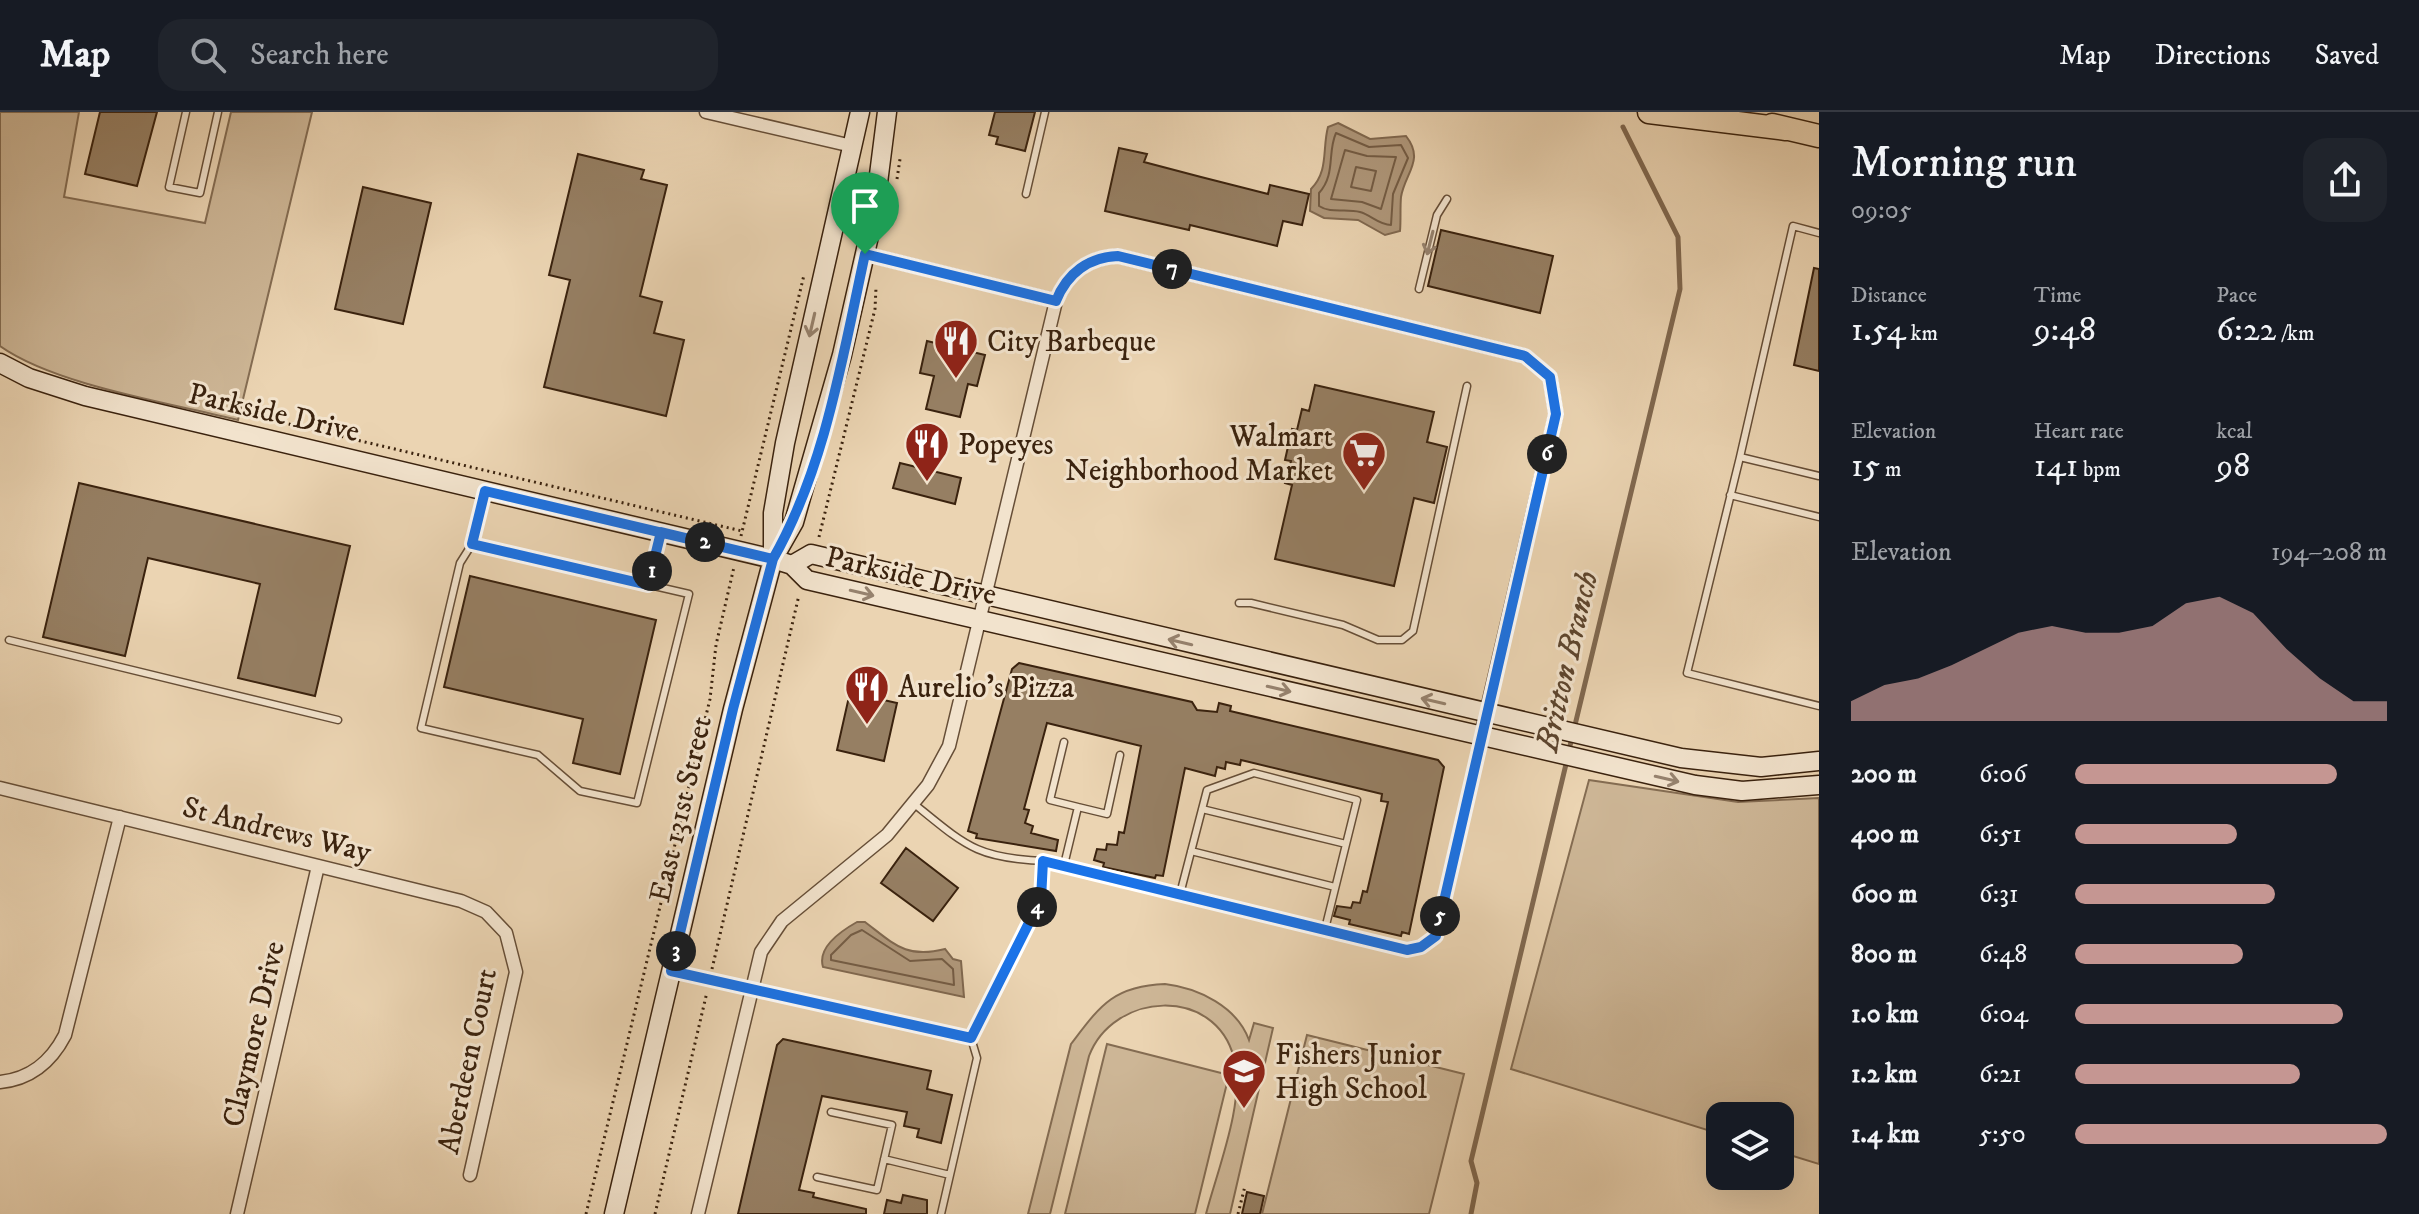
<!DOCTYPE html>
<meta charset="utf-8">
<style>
body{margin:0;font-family:"IM FELL DW Pica",serif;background:#20242c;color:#f1f3f6;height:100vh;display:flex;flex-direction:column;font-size:30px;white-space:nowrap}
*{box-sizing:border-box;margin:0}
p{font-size:26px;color:#9ea1a6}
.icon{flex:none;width:44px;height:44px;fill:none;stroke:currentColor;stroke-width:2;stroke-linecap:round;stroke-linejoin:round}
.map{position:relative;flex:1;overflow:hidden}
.panel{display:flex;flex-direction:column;background:#171b24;width:600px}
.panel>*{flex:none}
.buttons{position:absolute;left:1706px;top:990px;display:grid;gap:16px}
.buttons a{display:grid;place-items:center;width:88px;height:88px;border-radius:16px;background:#171b24;box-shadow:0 8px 32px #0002;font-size:40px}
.pin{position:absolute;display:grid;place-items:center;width:68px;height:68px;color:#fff;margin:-82px -34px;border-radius:50% 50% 50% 0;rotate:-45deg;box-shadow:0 0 8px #0007}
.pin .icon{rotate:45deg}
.km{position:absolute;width:40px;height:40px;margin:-20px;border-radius:50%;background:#222;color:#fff;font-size:22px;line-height:40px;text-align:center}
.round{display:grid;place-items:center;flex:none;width:84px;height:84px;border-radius:24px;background:#20242c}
.head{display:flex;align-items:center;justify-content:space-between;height:136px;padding:0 32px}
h1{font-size:44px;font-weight:600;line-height:60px}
.metrics{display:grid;grid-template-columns:repeat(3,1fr);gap:12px;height:136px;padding:8px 32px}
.metrics div{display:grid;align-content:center}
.metrics b{font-size:34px;font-weight:600}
.metrics small{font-size:22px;font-weight:400}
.metrics p{font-size:22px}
.chart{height:224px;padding:16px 32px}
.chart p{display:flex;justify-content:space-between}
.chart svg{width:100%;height:144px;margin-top:8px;fill:#c59692;opacity:.7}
ul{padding:0 32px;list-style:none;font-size:26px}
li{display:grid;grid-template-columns:128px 96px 1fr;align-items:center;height:60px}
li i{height:20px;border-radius:10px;background:#c59692}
header{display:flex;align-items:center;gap:48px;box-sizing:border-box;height:112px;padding:0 40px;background:#171b24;border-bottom:2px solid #363941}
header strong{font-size:38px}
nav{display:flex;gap:44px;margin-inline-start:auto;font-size:28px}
.search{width:560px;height:72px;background:#20242c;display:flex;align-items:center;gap:20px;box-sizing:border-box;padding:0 28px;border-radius:24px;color:#9ea1a6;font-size:30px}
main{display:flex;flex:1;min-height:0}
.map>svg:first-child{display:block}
</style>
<header>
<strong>Map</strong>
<div class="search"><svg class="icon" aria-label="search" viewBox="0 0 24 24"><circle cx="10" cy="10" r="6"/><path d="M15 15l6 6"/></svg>Search here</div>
<nav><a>Map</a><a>Directions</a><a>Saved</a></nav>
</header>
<main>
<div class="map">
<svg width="1819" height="1102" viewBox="0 0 1819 1102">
<rect width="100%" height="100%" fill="#ebd4b2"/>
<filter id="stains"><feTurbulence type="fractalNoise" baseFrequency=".0025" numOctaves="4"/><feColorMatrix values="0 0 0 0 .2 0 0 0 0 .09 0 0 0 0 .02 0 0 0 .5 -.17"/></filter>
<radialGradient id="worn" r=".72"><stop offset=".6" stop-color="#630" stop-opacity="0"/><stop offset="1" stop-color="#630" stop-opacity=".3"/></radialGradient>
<path fill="#cdb696" stroke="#846c52" stroke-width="2" d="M0 0H79L64 85 205 111 231 0H312L238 308C170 291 55 273 0 234Z
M1589 668 1738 690 1819 686V1052L1780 1040V1004H1720V1022L1511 957Z
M1165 872C1199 876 1237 895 1249 928L1254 911 1273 916 1230 1102H1206C1217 1059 1246 988 1234 946 1215 873 1113 880 1089 944L1050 1102H1028L1071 932C1100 894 1113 874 1165 872Z
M1307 923 1464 962 1429 1102H1262Z
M1107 932 1229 963 1195 1102H1065Z"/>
<path fill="#af977a" stroke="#80684f" stroke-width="2" d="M1338 11 1370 27 1406 24C1425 48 1405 61 1401 85 1400 96 1401 108 1400 119L1385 123 1358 108 1324 106 1310 99 1311 77C1329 59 1322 37 1328 15Z
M857 810H865C894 832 906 847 945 837L953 847 961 849 964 885 823 855C817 835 841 819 857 810Z"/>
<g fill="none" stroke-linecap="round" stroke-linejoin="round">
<path stroke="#745c44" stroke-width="2" d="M1336 21 1369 35 1401 33 1408 46 1393 82 1391 113C1379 113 1371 103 1360 100 1346 96 1331 102 1319 94V81C1336 62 1327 41 1336 21Z
M1345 38 1367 44 1396 45 1381 97 1362 90 1331 87Z
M1356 55 1376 59 1371 79 1351 75Z
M862 818 910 849 942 847 953 857 954 873 831 848V843L851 823Z"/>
<path stroke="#80684f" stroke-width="5" d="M1569 638 1680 177 1678 125 1623 15
M1471 1102 1477 1071 1471 1049 1567 648"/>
</g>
<path fill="#967f63" stroke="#3a220e" stroke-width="2" d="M100 0H157L137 74 85 62Z
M995 0H1035L1025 39 996 32 998 25 989 23Z
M1119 36 1147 42 1144 50 1201 65 1268 82 1270 73 1309 82 1302 113 1283 109 1277 134 1190 113 1189 118 1105 99Z
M578 42 644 58 641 67 667 73 640 184 662 190 654 221 684 228 666 304 544 275 570 168 549 163Z
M363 75 431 91 403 212 335 197Z
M1441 118 1553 144 1540 201 1428 174Z
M1814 156 1819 157V259L1794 253Z
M927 229 985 243 977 274 968 272 960 305 926 297 934 264 920 261Z
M1315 273 1434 300 1427 330 1447 335 1434 391 1414 386 1394 474 1275 447 1292 373 1285 371 1291 349 1285 348 1292 317 1297 318 1302 297 1309 299Z
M900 351 961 366 955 392 893 376Z
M79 371 350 434 315 584 238 566 260 472 148 446 125 544 43 525Z
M470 464 656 508 620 662 573 651 583 607 444 575Z
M1019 551 1192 590 1197 598 1217 600 1219 591 1231 594 1230 599 1438 648 1444 655 1409 822 1402 820 1401 824 1349 812 1350 808 1334 804 1337 794 1351 796 1353 790 1360 791 1363 779 1367 780 1388 690 1381 689 1382 682 1241 648 1240 653 1226 650 1225 657 1217 655 1215 664 1185 656 1163 764 1156 763 1155 766 1103 755 1104 751 1094 748 1097 737 1106 738 1107 732 1117 733 1119 720 1124 721 1141 634 1047 611 1024 697 1029 698 1025 711 1033 714 1031 721 1058 728 1056 739 976 726 977 722 968 719 1012 557Z
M857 582 897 591 884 649 837 638 848 589Z
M906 736 958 776 933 809 881 771Z
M783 927 931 959 927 977 952 983 941 1031 917 1025 919 1017 904 1014 907 1000 822 984 799 1078 814 1081 813 1085 866 1097V1102H738L777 933Z
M1247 1080 1264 1084 1260 1102H1242Z
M903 1083 927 1088V1102H884L887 1088 901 1091Z"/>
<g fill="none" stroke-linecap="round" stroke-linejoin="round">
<g stroke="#664e37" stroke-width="9">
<path id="lane" d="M186 0 169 75 200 81 218 0
M1026 82 1045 0
M1819 121 1793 114 1740 345 1819 364
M1419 177 1437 103 1447 87
M1740 345 1687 561 1819 594
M1730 383 1819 405
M472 432 689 482 637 691 580 679 538 643 421 616 460 451 472 432 484 381
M648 473 660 424
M1239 491H1251L1343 513 1378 528H1402L1413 519 1467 274
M9 528 338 608
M1064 630 1050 688 1078 695
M913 691C966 734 977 747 1047 749L1407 838 1421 835 1436 824 1480 627
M1202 697 1346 732
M1191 739 1335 775
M1064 753 1078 695 1107 702 1120 643
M1180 782 1207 678 1254 661 1357 688 1325 817
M675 860 971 926 1041 787 1043 749
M884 1047 950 1063
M817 1065 877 1078 892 1013 831 1000
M941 1102 977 946 971 926"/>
</g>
<g stroke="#664e37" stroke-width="15">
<path id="street" d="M706 0 852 34
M865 142 1056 189
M0 676 461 789 486 800 506 821 516 860 470 1063
M0 970C31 967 51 950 65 923L120 705
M237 1102 318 754
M698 1102 761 840 782 809 887 723 928 673 949 634 1056 189C1067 161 1089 145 1118 144L1525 244 1550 265 1556 302 1481 623"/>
</g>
<g stroke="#3a220e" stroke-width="21">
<path id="secondary" d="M0 251 29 266 85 284 773 447 792 453 807 468 1695 673 1742 679 1819 673
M773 444V401L785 331 860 0
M792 453 811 442 1681 646 1761 655 1819 649
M614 1102 733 597 773 447 794 410 842 243 874 102 887 0"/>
</g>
<g stroke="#3a220e" stroke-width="25">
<path id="highway" d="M1649 0 1786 17
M1772 13 1819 24"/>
</g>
<path stroke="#3a220e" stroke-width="3" stroke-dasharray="2 4" stroke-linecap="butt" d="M897 67 900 47
M242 301 742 419
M741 424 804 163
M819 425 875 197 876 176
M712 857 799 483
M586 1102 710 587 716 533 734 455
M655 1102 707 880
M1238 1102 1245 1074"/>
<use href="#lane" stroke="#f2e3cd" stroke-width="6"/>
<use href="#street" stroke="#f2e3cd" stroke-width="12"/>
<use href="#secondary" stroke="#f2e3cd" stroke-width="18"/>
<use href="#highway" stroke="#ebd4b2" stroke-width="22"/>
</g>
<defs><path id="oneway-shaft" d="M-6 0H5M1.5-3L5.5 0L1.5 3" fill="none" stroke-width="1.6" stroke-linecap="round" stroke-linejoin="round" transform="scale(2)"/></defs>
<g stroke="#96826e">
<use href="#oneway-shaft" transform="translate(1430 131) rotate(104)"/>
<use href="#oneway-shaft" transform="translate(812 213) rotate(103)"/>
<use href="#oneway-shaft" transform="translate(862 481) rotate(13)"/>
<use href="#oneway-shaft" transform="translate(1180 530) rotate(-167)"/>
<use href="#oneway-shaft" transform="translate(1279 577) rotate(13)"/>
<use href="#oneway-shaft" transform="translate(1433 589) rotate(-167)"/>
<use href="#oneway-shaft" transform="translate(1667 667) rotate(13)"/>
</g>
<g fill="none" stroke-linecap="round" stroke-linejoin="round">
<g stroke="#fff" stroke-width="16">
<path id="route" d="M865 142C843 243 825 356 773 447L661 420 648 473 472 432 485 379C581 401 677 424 773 447L733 597 671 859 971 926 1041 787 1043 749 1407 838 1421 835 1436 824 1556 302 1550 265 1525 244 1118 144C1089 145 1067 161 1056 189L865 142"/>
</g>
<use href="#route" stroke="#1a73e8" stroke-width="10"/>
</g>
<defs>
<g id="restaurant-pin" transform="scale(2.3)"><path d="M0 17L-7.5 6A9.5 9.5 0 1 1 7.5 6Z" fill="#8f2418" stroke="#f2e3cd"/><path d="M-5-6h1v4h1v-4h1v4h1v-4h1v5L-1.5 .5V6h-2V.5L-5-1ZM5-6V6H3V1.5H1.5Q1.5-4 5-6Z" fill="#fff"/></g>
<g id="supermarket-pin" transform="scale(2.3)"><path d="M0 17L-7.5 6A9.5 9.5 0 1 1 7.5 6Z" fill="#8f2418" stroke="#f2e3cd"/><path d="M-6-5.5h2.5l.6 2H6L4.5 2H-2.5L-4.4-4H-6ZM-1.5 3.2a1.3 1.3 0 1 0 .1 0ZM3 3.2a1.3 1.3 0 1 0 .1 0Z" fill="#fff"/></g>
<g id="school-pin" transform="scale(2.3)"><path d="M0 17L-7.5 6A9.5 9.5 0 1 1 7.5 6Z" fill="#8f2418" stroke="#f2e3cd"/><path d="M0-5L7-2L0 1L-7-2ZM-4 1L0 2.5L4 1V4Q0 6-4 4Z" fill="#fff"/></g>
</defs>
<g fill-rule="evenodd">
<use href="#restaurant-pin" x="956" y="229"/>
<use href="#restaurant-pin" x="927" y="332"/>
<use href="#supermarket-pin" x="1364" y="341"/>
<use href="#restaurant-pin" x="867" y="575"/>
<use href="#school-pin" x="1244" y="959"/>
</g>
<g text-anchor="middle" stroke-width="6" stroke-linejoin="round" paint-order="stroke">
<g font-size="30" fill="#3a220e" stroke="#f2e3cd" text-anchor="start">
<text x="987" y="239">City Barbeque</text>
<text x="1333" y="334" text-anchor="end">Walmart<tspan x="1333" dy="34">Neighborhood Market</tspan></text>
<text x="958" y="342">Popeyes</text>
<text x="898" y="585">Aurelio's Pizza</text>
<text x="1275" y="952">Fishers Junior<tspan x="1275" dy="34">High School</tspan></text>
</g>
<g font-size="30" fill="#3a220e" stroke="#f2e3cd">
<text transform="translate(274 300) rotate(13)" y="10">Parkside Drive</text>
<text transform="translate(911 463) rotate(13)" y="10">Parkside Drive</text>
<text transform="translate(680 697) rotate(-77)" y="10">East 131st Street</text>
<text transform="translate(277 717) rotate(14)" y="10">St Andrews Way</text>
<text transform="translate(253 922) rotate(-77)" y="10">Claymore Drive</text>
<text transform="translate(467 949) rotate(-78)" y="10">Aberdeen Court</text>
</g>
<g font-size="32" font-style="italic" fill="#5d452e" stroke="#f2e3cd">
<text transform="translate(1566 549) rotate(-77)" y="11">Britton Branch</text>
</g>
</g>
<rect width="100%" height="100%" filter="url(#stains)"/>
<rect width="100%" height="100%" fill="url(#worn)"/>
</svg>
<div class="buttons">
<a><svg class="icon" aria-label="layers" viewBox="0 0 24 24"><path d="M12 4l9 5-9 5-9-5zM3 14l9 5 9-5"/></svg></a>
</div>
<div class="pin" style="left:865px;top:142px;background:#1e9e55"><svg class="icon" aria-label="arrive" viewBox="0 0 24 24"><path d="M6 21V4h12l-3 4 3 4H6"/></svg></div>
<b class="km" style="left:652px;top:459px">1</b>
<b class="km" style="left:705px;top:430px">2</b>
<b class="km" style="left:676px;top:839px">3</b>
<b class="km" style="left:1037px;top:795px">4</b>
<b class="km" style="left:1440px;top:804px">5</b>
<b class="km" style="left:1547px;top:342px">6</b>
<b class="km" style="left:1172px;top:157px">7</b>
</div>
<section class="panel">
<div class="head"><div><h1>Morning run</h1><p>09:05</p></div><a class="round"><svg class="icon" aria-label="share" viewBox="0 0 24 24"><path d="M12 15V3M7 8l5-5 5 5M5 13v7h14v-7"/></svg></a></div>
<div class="metrics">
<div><p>Distance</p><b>1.54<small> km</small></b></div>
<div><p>Time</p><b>9:48</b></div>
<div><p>Pace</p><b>6:22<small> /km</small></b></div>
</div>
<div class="metrics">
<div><p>Elevation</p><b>15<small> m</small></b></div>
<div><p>Heart rate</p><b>141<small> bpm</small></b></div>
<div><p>kcal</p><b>98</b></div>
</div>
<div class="chart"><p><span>Elevation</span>194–208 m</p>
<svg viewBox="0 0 160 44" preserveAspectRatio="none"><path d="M0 44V38L10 33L20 31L30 27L40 22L50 17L60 15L70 17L80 17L90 15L100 8L110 6L120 11L130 22L140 31L150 38L160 38V44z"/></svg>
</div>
<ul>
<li><b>200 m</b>6:06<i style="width:84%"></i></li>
<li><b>400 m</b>6:51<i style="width:52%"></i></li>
<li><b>600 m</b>6:31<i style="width:64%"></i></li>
<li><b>800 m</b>6:48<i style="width:54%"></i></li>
<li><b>1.0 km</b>6:04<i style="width:86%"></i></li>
<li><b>1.2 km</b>6:21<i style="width:72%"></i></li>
<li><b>1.4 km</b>5:50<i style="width:100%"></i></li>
</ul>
</section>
</main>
